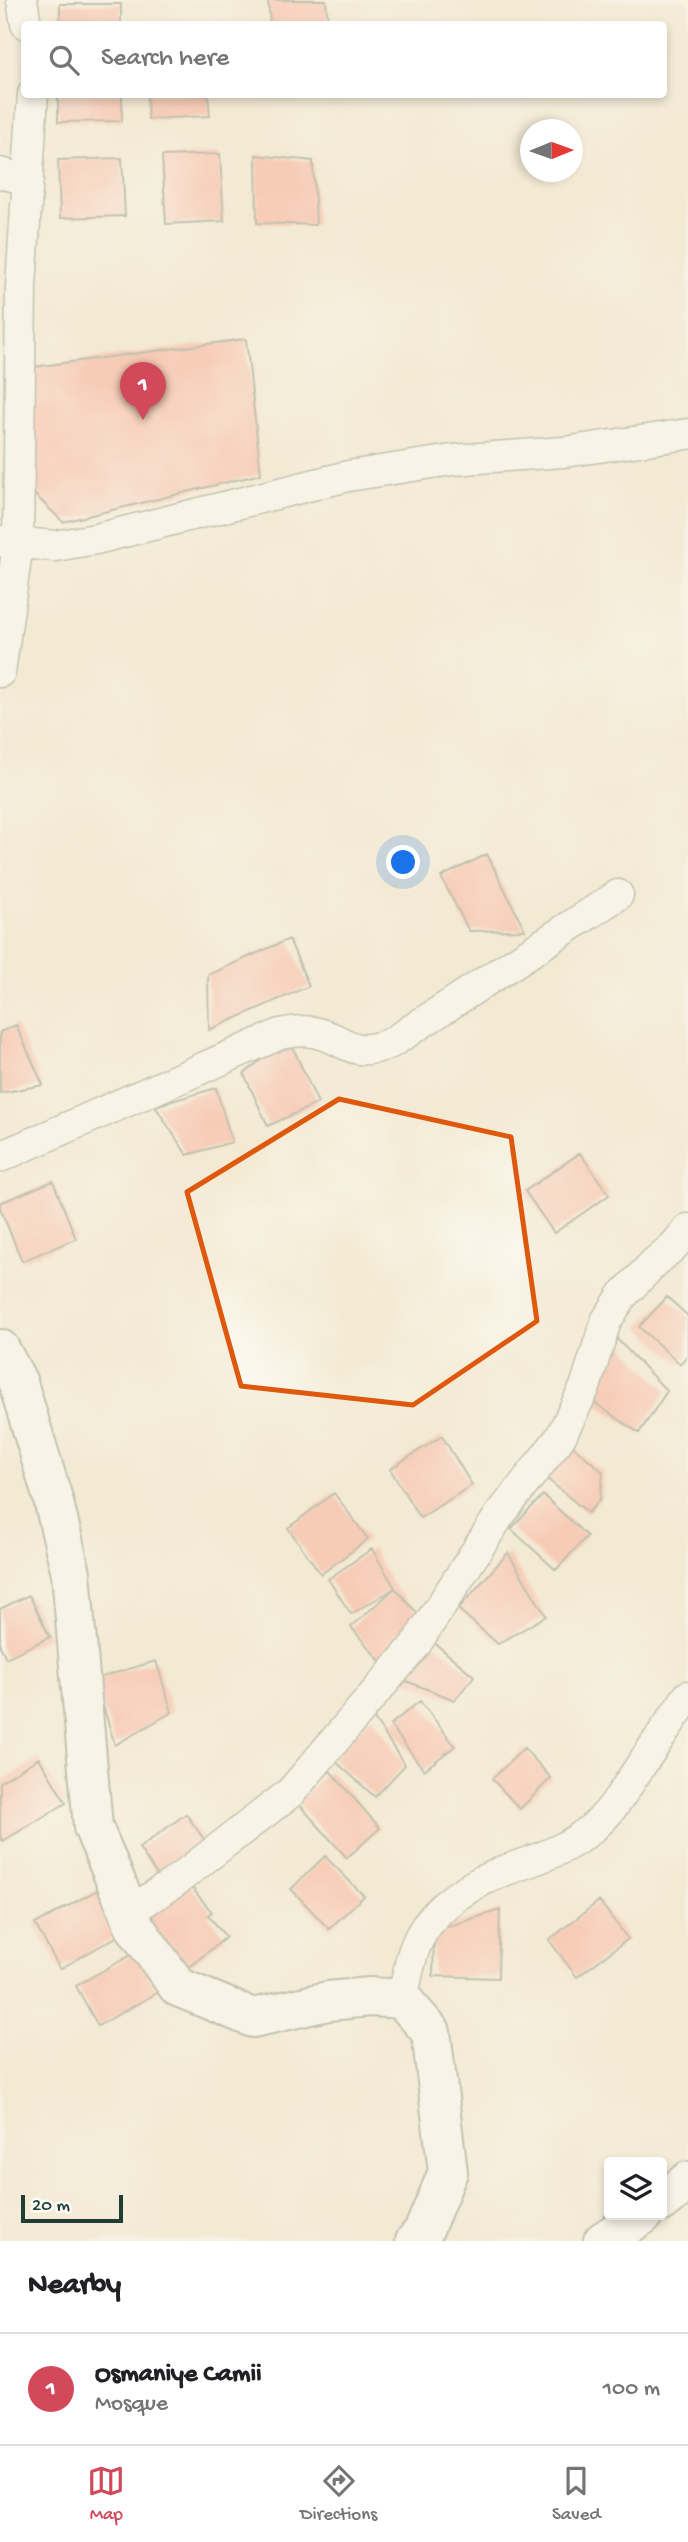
<!DOCTYPE html>
<html lang="en">
<head>
<meta charset="utf-8">
<style>
  :root { --surface:#fff; --page:#f2f2f2; --text:#202124; --muted:#757577; --line:#e0e0e0; --accent:#d1495b }
  body { margin:0; font-family:"Gochi Hand",sans-serif; background:var(--page); color:var(--text) }
  .controls { position:absolute; right:21px; bottom:21px; display:grid; overflow:hidden; border-radius:7px; box-shadow:0 4px 10px #0003 }
  .controls button { width:63px; height:63px; display:grid; place-items:center; padding:0; border:0; border-bottom:2px solid var(--line); background:var(--surface); color:var(--text); font:35px sans-serif }
  .compass { position:absolute; left:520px; top:119px; width:63px; height:63px; border-radius:50%; background:var(--surface); box-shadow:0 4px 10px #0003; rotate:89deg }
  .scale { position:absolute; left:21px; bottom:18px; width:102px; box-sizing:border-box; padding-left:7px; border:4px solid #1f3d34; border-top:0; font-size:19px; line-height:24px; white-space:nowrap; color:#1f3d34; -webkit-text-stroke:5px #fdfcf7; paint-order:stroke }
  .you { position:absolute; left:404px; top:863px; width:24px; height:24px; margin:-18px; border:5px solid #fff; border-radius:50%; background:#1a73e8; box-shadow:0 0 0 10px #1a73e833 }
  .badge { display:grid; place-items:center; width:46px; height:46px; border-radius:50%; background:var(--accent); color:#fff; font-size:23px; font-weight:700 }
  .pin { position:absolute; translate:-50% -58px; filter:drop-shadow(0 2px 4px #0008) }
  .pin::after { content:''; position:absolute; top:37px; width:24px; height:21px; background:inherit; clip-path:polygon(0 0,100% 0,50% 100%) }
  .list { margin:0; padding:0; list-style:none }
  h2 { display:flex; justify-content:space-between; align-items:center; height:91px; margin:0; padding:0 28px; font-size:30px }
  h2 small { font-size:23px; font-weight:400; color:var(--muted) }
  .list li { display:grid; grid-template-columns:46px 1fr auto; gap:21px; align-items:center; box-sizing:border-box; height:112px; padding:0 28px; border-top:2px solid var(--line) }
  .list b { display:block; font-size:26px; white-space:nowrap }
  .list p { margin:0; font-size:23px; white-space:nowrap; color:var(--muted) }
  .list em { font-size:23px; font-style:normal; color:var(--muted) }
  .icon { flex:none; width:38px; height:38px; fill:none; stroke:currentColor; stroke-width:2; stroke-linecap:round; stroke-linejoin:round }
  .map { position:relative; flex:none; width:688px; height:2241px; overflow:hidden }
  .search { position:absolute; background:var(--surface); box-shadow:0 4px 10px #0003; left:21px; right:21px; top:21px; height:77px; display:flex; align-items:center; gap:18px; box-sizing:border-box; padding:0 24px; border-radius:7px; color:var(--muted); font-size:26px }
  .sheet { height:203px; background:var(--surface) }
  nav { display:flex; justify-content:space-around; align-items:center; box-sizing:border-box; height:98px; border-top:2px solid var(--line); background:var(--surface); font-size:19px; color:var(--muted) }
  nav a { display:grid; justify-items:center; gap:4px }
  nav .on { color:var(--accent) }
  .map>svg:first-child { display:block }
  .building { fill:#fda894 }
  .lines { fill:none; stroke-linecap:round; stroke-linejoin:round }
  .street-casing { stroke:#899484; stroke-width:33 }
  .secondary-casing { stroke:#899484; stroke-width:42 }
  .street { stroke:#fff; stroke-width:30 }
  .secondary { stroke:#fff; stroke-width:38 }
  .marked { fill:none; stroke:#de580e; stroke-width:5; stroke-linejoin:round }
</style>
</head>
<body>
<div class="map">
<svg width="688" height="2241" viewBox="0 0 688 2241">
  <rect width="100%" height="100%" fill="#fdfcf7"/>
  <filter id="ink" filterUnits="userSpaceOnUse"><feTurbulence type="fractalNoise" baseFrequency=".0143" numOctaves="2"/><feDisplacementMap in="SourceGraphic" scale="14" xChannelSelector="R" yChannelSelector="G"/><feConvolveMatrix kernelMatrix="1 2 1 2 8 2 1 2 1" color-interpolation-filters="sRGB"/></filter>
  <filter id="wash" filterUnits="userSpaceOnUse"><feTurbulence type="fractalNoise" baseFrequency=".00686" numOctaves="4" result="noise"/><feDisplacementMap in="SourceGraphic" scale="28" xChannelSelector="R" yChannelSelector="G"/><feGaussianBlur stdDeviation="1.57" result="paint"/><feColorMatrix in="noise" values="0 0 0 0 0 0 0 0 0 0 0 0 0 0 0 0 0 1.4 0 .05"/><feComposite in="paint" operator="in"/></filter>
  <g filter="url(#wash)">
    <rect width="100%" height="100%" fill="#f3ead3"/>
    <g id="blocks">
      <!-- building -->
      <path class="building" d="M268 0H326L328 24H270Z
        M60 4H121V24H60Z
        M58 94H122V121L58 122Z
        M147 94H208L210 116 148 119Z
        M220 154 224 221 166 224 162 156Z
        M256 155 313 161 316 225 257 223Z
        M122 158 125 216 60 218 58 160Z
        M246 339 261 474 63 522 29 489 34 367Z
        M487 854 525 930 469 931 441 877Z
        M289 939 309 986 209 1030 208 975Z
        M16 1025 43 1085 0 1093V1032Z
        M288 1037 318 1103 268 1126 244 1074Z
        M216 1088 232 1142 187 1155 155 1106Z
        M580 1153 609 1195 554 1233 525 1191Z
        M53 1181 76 1239 22 1261 0 1208V1203Z
        M667 1297 688 1316V1355L680 1364 639 1327Z
        M615 1337 667 1391 639 1433 595 1403Z
        M442 1436 472 1485 420 1518 390 1469Z
        M573 1446 603 1472 600 1499 588 1513 546 1478Z
        M334 1493 368 1539 321 1574 288 1528Z
        M543 1495 587 1536 556 1570 511 1529Z
        M372 1549 395 1588 351 1614 328 1579Z
        M508 1553 546 1616 498 1644 458 1609Z
        M395 1588 425 1622 380 1661 351 1627Z
        M29 1595 50 1637 6 1658 0 1646V1609Z
        M432 1641 474 1676 455 1700 401 1679Z
        M156 1661 172 1712 115 1745 95 1679Z
        M420 1701 455 1746 424 1770 390 1725Z
        M372 1716 405 1765 375 1797 333 1759Z
        M524 1748 551 1778 520 1809 492 1779Z
        M39 1758 66 1803 3 1841 0 1836V1782Z
        M330 1771 380 1828 347 1858 296 1801Z
        M186 1814 208 1845 159 1878 139 1848Z
        M325 1856 364 1896 329 1929 291 1889Z
        M187 1882 212 1912 208 1915 226 1937 186 1970 144 1918Z
        M97 1890 121 1934 60 1969 35 1924Z
        M599 1901 628 1939 577 1977 549 1940Z
        M500 1910 498 1978 433 1976 434 1931Z
        M136 1952 158 1992 98 2026 76 1986Z"/>
    </g>
  </g>
  <g filter="url(#ink)">
    <use href="#blocks" fill-opacity="0" stroke="#899484" stroke-width="2"/>
    <g class="lines">
      <!-- street casing -->
      <g class="street-casing">
        <path id="street" d="M22 0 26 24
          M0 173 28 180
          M0 541 55 546 96 539 348 476 452 460 564 452 688 434
          M0 672 18 544 21 287 33 94
          M0 1157 280 1034C291 1032 302 1030 313 1032 348 1038 348 1060 391 1043L618 895
          M130 1911 172 1884 290 1793 414 1647 499 1516 560 1438 585 1387 606 1321 623 1295 655 1262 674 1246 688 1229
          M402 1999C406 1984 408 1968 413 1953 428 1905 476 1880 520 1865 546 1856 570 1847 591 1829 611 1813 623 1792 637 1771 654 1746 671 1721 688 1696"/>
      </g>
      <!-- secondary casing -->
      <g class="secondary-casing">
        <path id="secondary" d="M0 1349 18 1383 53 1499 71 1573 93 1827 135 1927 178 1987 253 2018 328 2001 370 1997 402 1999 431 2032 448 2172 423 2232 415 2241
          M662 2202 688 2181
          M603 2241 643 2215"/>
      </g>
      <!-- street -->
      <use href="#street" class="street"/>
      <!-- secondary -->
      <use href="#secondary" class="secondary"/>
    </g>
  </g>
  <!-- marked area -->
  <path d="M0 0H688V2241H0ZM339 1099 511 1137 537 1321 413 1405 241 1386 187 1192Z" fill="#f3ead3" fill-opacity=".55" fill-rule="evenodd"/>
  <path class="marked" d="M339 1099 511 1137 537 1321 413 1405 241 1386 187 1192Z"/>
</svg>
<div class="controls">
<button><svg class="icon" aria-label="layers" viewBox="0 0 24 24"><path d="M12 4l9 5-9 5-9-5zM3 14l9 5 9-5"/></svg></button>
</div>
<svg class="compass" viewBox="-18 -18 36 36"><path d="M0-13l5 13h-10z" fill="#e53935"/><path d="M0 13l5-13h-10z" fill="#757577"/></svg>
<div class="scale">20 m</div>
<div class="you"></div>
<div class="pin badge" style="left:143px;top:420px">1</div>
<div class="search"><svg class="icon" aria-label="search" viewBox="0 0 24 24"><circle cx="10" cy="10" r="6"/><path d="M15 15l6 6"/></svg>Search here</div>
</div>
<section class="sheet">
<h2>Nearby<small></small></h2>
<ul class="list">
<li><span class="badge">1</span><div><b>Osmaniye Camii</b><p>Mosque</p></div><em>100 m</em></li>
</ul>
</section>
<nav>
<a class="on"><svg class="icon" aria-label="map" viewBox="0 0 24 24"><path d="M3 6l6-2 6 2 6-2v14l-6 2-6-2-6 2zM9 4v14M15 6v14"/></svg>Map</a>
<a><svg class="icon" aria-label="directions" viewBox="0 0 24 24"><path d="M12 3l9 9-9 9-9-9zM9 14v-3h6M13 9l2 2-2 2"/></svg>Directions</a>
<a><svg class="icon" aria-label="saved" viewBox="0 0 24 24"><path d="M7 4h10v16l-5-4-5 4z"/></svg>Saved</a>
</nav>
</body>
</html>
